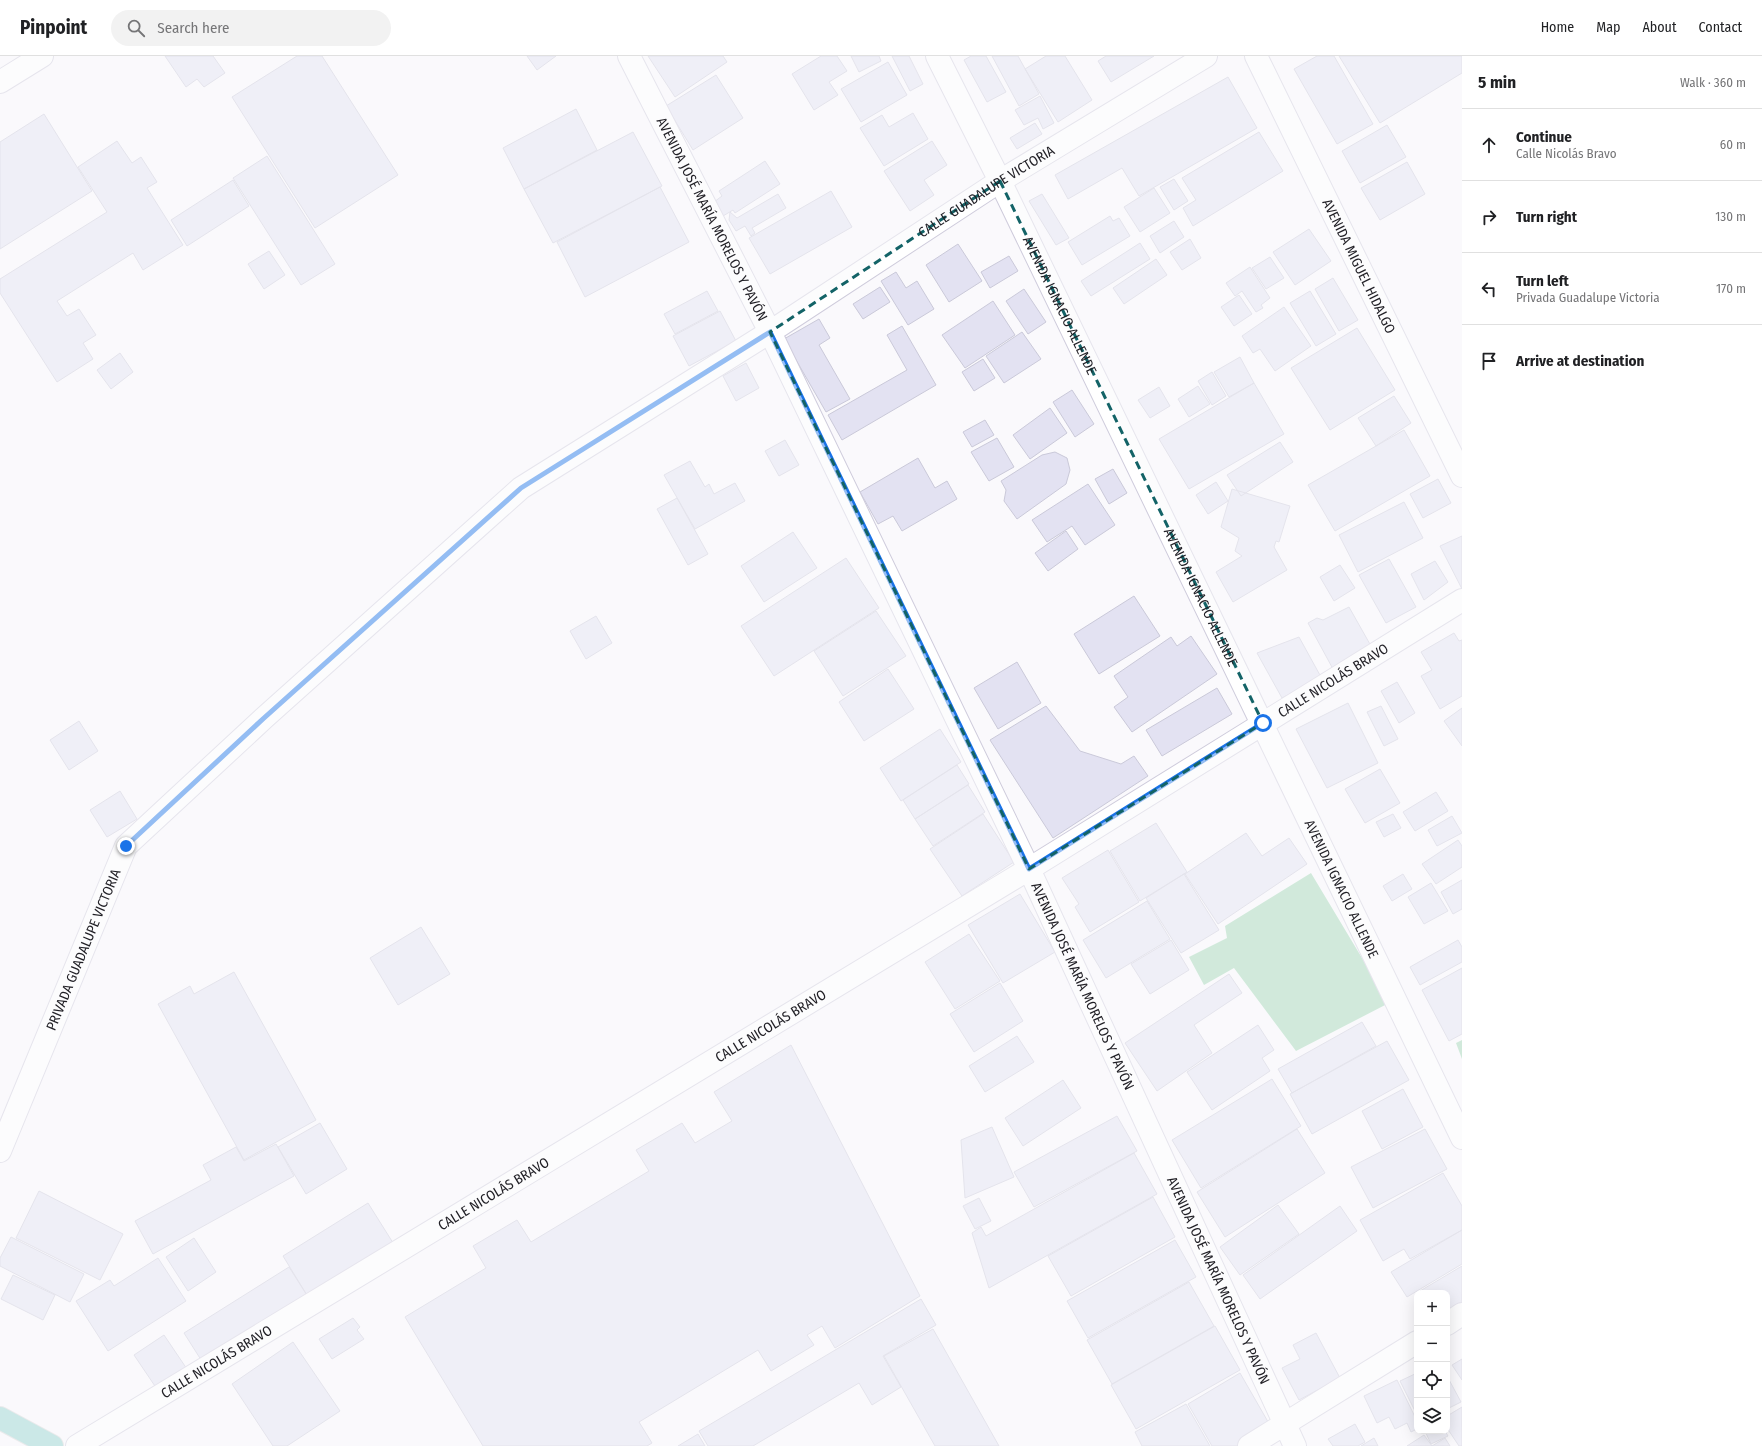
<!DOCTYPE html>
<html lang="en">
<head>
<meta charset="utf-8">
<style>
  :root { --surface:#fff; --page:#f2f2f2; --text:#202124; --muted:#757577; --line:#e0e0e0 }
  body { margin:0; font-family:"Fira Sans Condensed",sans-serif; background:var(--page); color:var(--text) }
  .controls { position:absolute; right:12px; bottom:12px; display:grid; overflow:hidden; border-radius:8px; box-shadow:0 4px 16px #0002 }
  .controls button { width:36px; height:36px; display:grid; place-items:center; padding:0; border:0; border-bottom:1px solid var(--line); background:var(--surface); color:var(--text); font:20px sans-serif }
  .stop { position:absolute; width:12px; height:12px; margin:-9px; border:3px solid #1a73e8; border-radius:50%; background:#fff }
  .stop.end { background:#1a73e8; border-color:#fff; box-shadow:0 1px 4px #0008 }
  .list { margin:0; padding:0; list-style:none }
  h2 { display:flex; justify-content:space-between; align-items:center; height:52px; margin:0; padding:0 16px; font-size:17px }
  h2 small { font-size:13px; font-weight:400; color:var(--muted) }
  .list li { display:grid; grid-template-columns:26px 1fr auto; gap:12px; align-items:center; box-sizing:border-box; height:72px; padding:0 16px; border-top:1px solid var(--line) }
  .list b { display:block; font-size:15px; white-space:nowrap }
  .list p { margin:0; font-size:13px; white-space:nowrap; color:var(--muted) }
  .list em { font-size:13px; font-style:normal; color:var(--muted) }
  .icon { flex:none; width:22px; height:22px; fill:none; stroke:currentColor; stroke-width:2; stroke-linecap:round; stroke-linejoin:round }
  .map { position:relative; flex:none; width:1462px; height:1390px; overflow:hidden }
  header { display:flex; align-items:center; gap:24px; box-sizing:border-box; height:56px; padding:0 20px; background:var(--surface); border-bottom:1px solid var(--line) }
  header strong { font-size:19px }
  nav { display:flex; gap:22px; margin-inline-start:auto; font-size:14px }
  .search { width:280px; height:36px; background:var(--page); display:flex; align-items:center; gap:10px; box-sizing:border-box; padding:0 14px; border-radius:22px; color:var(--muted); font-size:15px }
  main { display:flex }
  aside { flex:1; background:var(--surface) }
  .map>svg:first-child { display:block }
  .green { fill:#a0d6b4 }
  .building { fill:#e3e2f2; stroke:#cac9d9 }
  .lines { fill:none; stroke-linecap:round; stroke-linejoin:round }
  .minor-casing { stroke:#cfccdc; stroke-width:24 }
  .major-casing { stroke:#d7d7d8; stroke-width:24 }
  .minor { stroke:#fff; stroke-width:22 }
  .major { stroke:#92d2ce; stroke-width:22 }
  .route { stroke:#1a73e8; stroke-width:5 }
  .marked { fill:none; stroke:#136367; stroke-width:3; stroke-dasharray:8 5; stroke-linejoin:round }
  .labels { text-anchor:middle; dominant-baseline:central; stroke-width:3; stroke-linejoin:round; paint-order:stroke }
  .street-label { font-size:14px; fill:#201f25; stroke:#fff }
</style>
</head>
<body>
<header>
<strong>Pinpoint</strong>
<div class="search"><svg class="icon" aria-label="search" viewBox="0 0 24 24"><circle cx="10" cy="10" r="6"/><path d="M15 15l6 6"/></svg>Search here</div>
<nav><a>Home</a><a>Map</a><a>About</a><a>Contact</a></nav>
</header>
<main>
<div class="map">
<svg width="1462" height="1390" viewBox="0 0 1462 1390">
  <rect width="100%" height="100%" fill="#faf9fc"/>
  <!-- green -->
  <path class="green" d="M1311 817 1389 947 1296 995 1234 912 1204 929 1189 901 1227 882 1225 870Z
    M1462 984V1003L1456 987Z"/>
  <!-- building -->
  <path class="building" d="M165 0H213L225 17 204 31 197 23 186 31Z
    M297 0H322L398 119 315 172 232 41Z
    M527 0H556L537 14Z
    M648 0H723L727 6 675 41Z
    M821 0H837L847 15 829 26 838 39 814 54 792 18Z
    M851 0H879L881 5 859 16Z
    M892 0H909L923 28 910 35Z
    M971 0H986L1006 36 987 46 964 4Z
    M992 0H1018L1039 38 1019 50Z
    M1046 0H1065L1092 44 1058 66 1025 13Z
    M1106 0H1154L1111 26 1098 5Z
    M1317 0H1334L1373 68 1337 88 1294 13Z
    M1339 0H1462V17L1380 67Z
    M888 6 907 39 861 66 841 33Z
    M716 19 743 62 693 94 666 50Z
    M1228 21 1257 72 1139 140 1122 112 1068 143 1055 119Z
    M1040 40 1054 67 1043 73 1038 62 1024 69 1015 54Z
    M576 53 597 94 524 133 503 92Z
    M913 57 928 83 884 110 860 72 882 59 889 71Z
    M44 58 92 135 0 193V86Z
    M1035 67 1042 78 1017 93 1010 82Z
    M1387 69 1406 101 1360 127 1342 95Z
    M633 76 662 130 553 187 524 133Z
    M1259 76 1283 115 1193 170 1183 152 1196 144 1182 122Z
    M117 85 132 107 141 101 157 126 147 132 183 189 143 214 133 197 57 245 67 260 79 253 96 279 83 287 93 303 57 326 0 237V223L107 156 78 111Z
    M932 85 947 109 924 124 934 139 910 155 884 115Z
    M267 100 335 208 301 229 233 122Z
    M765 105 780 128 735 157 733 154 723 160 714 146 722 140 719 135Z
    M1407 106 1425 138 1380 164 1361 132Z
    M1174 123 1188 145 1174 154 1160 131Z
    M233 124 249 150 187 190 171 164Z
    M660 131 689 186 585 241 557 186Z
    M1154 132 1170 157 1140 176 1124 151Z
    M831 135 852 171 770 218 749 182Z
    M778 138 786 152 752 172 755 177 751 180 745 170 736 175 729 164 730 156 737 162Z
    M1042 138 1069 182 1056 189 1029 145Z
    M1110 160 1113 165 1119 162 1130 180 1082 209 1068 186Z
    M1174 165 1184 181 1160 197 1150 180Z
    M1309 173 1331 205 1295 229 1273 196Z
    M1190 183 1201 202 1182 214 1170 196Z
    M1140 187 1150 203 1091 240 1081 225Z
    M958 188 982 225 949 246 926 209Z
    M269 195 285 219 264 233 248 208Z
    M1009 200 1018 215 990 232 981 216Z
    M1270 201 1284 222 1266 233 1252 212Z
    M1156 203 1167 219 1124 248 1113 232Z
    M1250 211 1270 242 1261 249 1263 252 1256 256 1242 235 1235 240 1226 227Z
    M896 216 906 232 917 225 934 253 908 269 881 225Z
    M1333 222 1358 264 1339 275 1315 233Z
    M880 231 890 246 863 263 853 248Z
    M1024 233 1046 266 1028 278 1006 245Z
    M707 235 718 255 675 278 664 258Z
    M1310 235 1336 278 1316 290 1290 247Z
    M1239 239 1252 258 1234 270 1221 251Z
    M993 245 1015 279 965 312 942 279Z
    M1284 251 1311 290 1275 315 1260 293 1253 297 1242 280Z
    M720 255 736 285 689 310 673 280Z
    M819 263 830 282 819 289 850 343 826 356 784 283Z
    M902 270 936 329 842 384 828 359 907 314 887 279Z
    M1357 272 1395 334 1330 374 1291 312Z
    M1022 276 1041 303 1004 327 986 300Z
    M120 297 133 316 111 333 97 314Z
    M1240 301 1254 327 1229 341 1214 316Z
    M983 303 995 322 974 335 962 316Z
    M746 307 759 332 736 345 723 320Z
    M1212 316 1226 340 1212 349 1198 325Z
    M1254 327 1284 378 1189 433 1159 383Z
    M1198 330 1210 348 1189 361 1178 343Z
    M1159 331 1170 350 1150 362 1138 344Z
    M1072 334 1094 368 1075 381 1053 346Z
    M1394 340 1411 367 1376 390 1358 362Z
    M1050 352 1067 377 1030 403 1013 379Z
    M985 364 994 379 972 391 963 376Z
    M1404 374 1430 420 1335 475 1308 429Z
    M997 382 1014 411 989 425 971 396Z
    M785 384 799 409 779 420 765 395Z
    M1280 386 1293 406 1241 440 1227 419Z
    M1055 396 1067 402 1070 414 1066 428 1017 463 1004 445 1006 434 1001 425 1042 399Z
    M918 402 935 432 947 425 957 443 902 475 893 460 878 468 860 436Z
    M690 405 705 431 709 428 714 438 735 427 745 445 695 473 664 419Z
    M1113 413 1127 437 1109 448 1095 423Z
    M1438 423 1451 447 1423 462 1410 438Z
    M1216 426 1228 445 1208 458 1196 439Z
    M1088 428 1115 469 1085 489 1072 470 1047 486 1032 464Z
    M1232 433 1290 450 1279 486 1276 485 1274 491 1287 514 1233 546 1216 516 1242 500 1235 495 1239 482 1221 471Z
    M677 442 708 498 688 509 657 453Z
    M1404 446 1423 482 1358 516 1339 479Z
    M1066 475 1078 493 1048 515 1035 497Z
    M793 476 817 512 764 546 741 510Z
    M1462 480V533L1440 490Z
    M846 502 879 552 774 620 741 570Z
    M1389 503 1416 551 1386 567 1359 519Z
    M1435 505 1448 526 1424 544 1411 518Z
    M1340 509 1355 532 1334 545 1320 521Z
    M1134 540 1160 580 1099 618 1074 578Z
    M1349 551 1371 590 1333 613 1308 567 1317 562 1323 564Z
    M876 555 906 600 843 640 814 595Z
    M596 560 612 587 586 603 570 575Z
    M1454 577 1459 585 1462 584V640L1440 653 1421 620 1432 614 1421 596Z
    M1191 580 1217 618 1132 676 1114 651 1128 641 1114 620 1171 581 1177 590Z
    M1299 581 1321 621 1282 642 1257 597Z
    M1017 606 1041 647 998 673 974 632Z
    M888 613 914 653 864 685 839 646Z
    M1397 626 1415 657 1399 667 1381 635Z
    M1217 632 1232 658 1162 700 1146 674Z
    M1348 647 1378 707 1327 732 1296 673Z
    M1046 650 1080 695 1121 708 1134 700 1148 720 1053 782 990 684Z
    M1381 650 1398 683 1384 690 1367 656Z
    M1462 652V690L1444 665Z
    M79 665 98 695 69 714 50 684Z
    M940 673 961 706 901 745 880 712Z
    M957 709 969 728 915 763 903 744Z
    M1380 713 1400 747 1365 767 1345 733Z
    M968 729 985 756 933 790 915 763Z
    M120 735 137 763 107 781 90 754Z
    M1436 736 1448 755 1415 775 1403 756Z
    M983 758 1014 806 962 840 930 793Z
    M1393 758 1401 772 1384 781 1376 766Z
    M1452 760 1462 777 1437 790 1428 774Z
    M1156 767 1187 816 1140 845 1110 795Z
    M1246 777 1262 800 1289 782 1307 808 1218 868 1185 818Z
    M1458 784 1462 790V811L1436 828 1422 808Z
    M1108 794 1139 846 1090 876 1075 851 1079 848 1062 822Z
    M1184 818 1219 874 1181 897 1146 842Z
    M1403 818 1412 833 1392 845 1383 830Z
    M1462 824V853L1453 858 1441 836Z
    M1431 827 1448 855 1424 868 1408 841Z
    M1020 838 1055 896 1003 927 968 869Z
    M1147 845 1170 883 1106 922 1083 884Z
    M421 871 450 918 398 949 370 902Z
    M969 878 1000 925 955 953 925 906Z
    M1171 884 1189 914 1150 938 1131 908Z
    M1458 884 1462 891V906L1420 929 1410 911Z
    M1462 912V978L1449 985 1422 934Z
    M234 916 316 1064 244 1104 158 948 190 930 194 938Z
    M1229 918 1242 937 1194 969 1212 997 1157 1035 1125 987Z
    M1000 927 1023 965 974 996 950 958Z
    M1362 966 1376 990 1292 1037 1278 1013Z
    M1258 969 1274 994 1262 1002 1270 1015 1212 1054 1187 1016Z
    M1017 980 1034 1006 985 1036 969 1010Z
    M1387 985 1409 1024 1312 1078 1290 1038Z
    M791 989 920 1240 835 1292 822 1270 807 1279 814 1289 771 1315 758 1294 639 1366 652 1387 647 1390H483L405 1261 486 1212 473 1190 517 1164 531 1186 649 1115 636 1094 682 1067 695 1087 732 1065 714 1036Z
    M1272 1023 1301 1070 1201 1132 1172 1084Z
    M1063 1024 1081 1052 1023 1090 1005 1062Z
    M1403 1033 1423 1071 1382 1093 1362 1055Z
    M1117 1060 1137 1095 1034 1151 1014 1116Z
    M320 1067 347 1113 306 1138 278 1091Z
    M992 1071 1014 1121 965 1142 961 1084Z
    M1297 1073 1325 1117 1225 1181 1197 1136Z
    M1425 1073 1447 1113 1373 1152 1351 1111Z
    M276 1088 294 1120 153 1198 135 1165 211 1124 203 1109 236 1091 244 1105Z
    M1134 1097 1157 1138 989 1232 972 1177 981 1171 986 1180Z
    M1443 1117 1462 1150V1174L1410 1203 1404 1193 1383 1205 1360 1164Z
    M39 1135 123 1178 100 1224 16 1182Z
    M1153 1141 1175 1181 1071 1240 1048 1200Z
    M979 1142 991 1165 975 1173 963 1150Z
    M368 1147 395 1190 310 1244 283 1200Z
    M1278 1149 1299 1178 1240 1219 1220 1191Z
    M1340 1150 1357 1175 1260 1243 1243 1219Z
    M1462 1174V1208L1407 1241 1391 1216Z
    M11 1181 84 1218 70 1246 0 1210V1202Z
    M194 1182 216 1216 188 1235 166 1201Z
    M1175 1184 1196 1221 1088 1282 1067 1245Z
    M158 1202 186 1245 108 1295 76 1245 110 1224 114 1230Z
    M1462 1210V1250L1447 1259V1237H1421L1420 1235Z
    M289 1211 308 1241 203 1307 184 1277Z
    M13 1219 55 1239 43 1264 1 1243Z
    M1189 1226 1214 1270 1112 1328 1087 1284Z
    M921 1243 936 1269 883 1300 901 1331 872 1349 859 1327 753 1390H708L699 1375Z
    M353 1262 360 1271 357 1274 364 1283 332 1303 319 1283Z
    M1215 1270 1240 1314 1136 1373 1111 1329Z
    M933 1273 999 1390H935L884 1300Z
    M1316 1277 1340 1322 1299 1344 1282 1312 1300 1303 1293 1289Z
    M164 1279 191 1319 161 1339 134 1299Z
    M293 1286 340 1355 287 1390H273L232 1328Z
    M1462 1303V1324L1452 1309Z
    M1240 1317 1271 1371 1239 1390H1212L1188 1348Z
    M1417 1317V1359L1400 1325Z
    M1447 1320 1461 1346 1447 1353Z
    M1397 1324 1417 1365V1373L1411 1376 1407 1367 1395 1373 1389 1361 1377 1367 1364 1340Z
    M1186 1348 1210 1390H1142L1135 1376Z
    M1462 1351V1390H1459L1447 1372V1360Z
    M1355 1368 1365 1386 1358 1390H1333L1328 1383Z
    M1425 1375H1445L1448 1380 1431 1388Z
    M698 1378 705 1390H678Z
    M1424 1379 1432 1390H1407Z
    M1374 1382 1378 1390H1361Z
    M1445 1382 1450 1390H1432Z"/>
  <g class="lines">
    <!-- minor casing -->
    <g class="minor-casing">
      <g id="minor">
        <path id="s1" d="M629 0 770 276 1029 813 1295 1390"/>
        <path id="s2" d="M937 0 1000 125 1462 1082"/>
        <path id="s3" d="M1256 0 1462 420"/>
        <path d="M0 26 42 0"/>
        <path id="s4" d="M0 1095 126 790 264 662 521 432 770 276 1000 125 1206 0"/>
        <path d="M1447 1268 1462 1258"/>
        <path id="s5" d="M77 1390 1029 813 1462 544"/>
        <path d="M1249 1390 1417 1286"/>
      </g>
    </g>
    <!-- major casing -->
    <g class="major-casing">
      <path id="major" d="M0 1362 52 1390"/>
    </g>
    <!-- minor -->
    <use href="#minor" class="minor"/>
    <!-- major -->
    <use href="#major" class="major"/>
  </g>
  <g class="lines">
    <!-- route -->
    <path class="route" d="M126 790 264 662 521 432 770 276 1029 813 1263 667"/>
  </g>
  <!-- marked area -->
  <path d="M0 0H1462V1390H0ZM1000 125 1263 667 1029 813 770 276Z" fill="#faf9fc" fill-opacity=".55" fill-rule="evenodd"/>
  <path class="marked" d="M1000 125 1263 667 1029 813 770 276Z"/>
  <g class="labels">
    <!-- street labels -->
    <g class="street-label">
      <text stroke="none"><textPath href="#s4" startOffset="1415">CALLE GUADALUPE VICTORIA</textPath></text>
      <text stroke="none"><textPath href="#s1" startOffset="183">AVENIDA JOSÉ MARÍA MORELOS Y PAVÓN</textPath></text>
      <text stroke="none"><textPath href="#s3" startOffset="234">AVENIDA MIGUEL HIDALGO</textPath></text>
      <text stroke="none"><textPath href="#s2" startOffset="278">AVENIDA IGNACIO ALLENDE</textPath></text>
      <text stroke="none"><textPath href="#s2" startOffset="602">AVENIDA IGNACIO ALLENDE</textPath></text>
      <text stroke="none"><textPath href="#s5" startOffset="1471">CALLE NICOLÁS BRAVO</textPath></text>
      <text stroke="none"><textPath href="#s2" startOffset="926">AVENIDA IGNACIO ALLENDE</textPath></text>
      <text stroke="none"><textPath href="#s4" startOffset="218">PRIVADA GUADALUPE VICTORIA</textPath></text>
      <text stroke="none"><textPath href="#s1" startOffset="1035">AVENIDA JOSÉ MARÍA MORELOS Y PAVÓN</textPath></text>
      <text stroke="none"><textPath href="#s5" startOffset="811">CALLE NICOLÁS BRAVO</textPath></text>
      <text stroke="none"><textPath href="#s5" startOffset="487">CALLE NICOLÁS BRAVO</textPath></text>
      <text stroke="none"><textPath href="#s1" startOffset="1359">AVENIDA JOSÉ MARÍA MORELOS Y PAVÓN</textPath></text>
      <text stroke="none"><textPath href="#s5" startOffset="163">CALLE NICOLÁS BRAVO</textPath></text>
    </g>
  </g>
</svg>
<div class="controls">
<button>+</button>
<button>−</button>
<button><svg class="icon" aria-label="locate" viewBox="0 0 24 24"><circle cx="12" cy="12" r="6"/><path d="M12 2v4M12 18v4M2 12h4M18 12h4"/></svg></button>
<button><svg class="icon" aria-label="layers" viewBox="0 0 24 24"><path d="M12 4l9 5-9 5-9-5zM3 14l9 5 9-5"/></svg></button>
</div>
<div class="stop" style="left:1263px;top:667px"></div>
<div class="stop end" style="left:126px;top:790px"></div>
</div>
<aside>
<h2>5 min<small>Walk · 360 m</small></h2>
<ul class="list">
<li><svg class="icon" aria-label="ahead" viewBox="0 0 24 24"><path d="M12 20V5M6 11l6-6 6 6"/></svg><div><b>Continue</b><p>Calle Nicolás Bravo</p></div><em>60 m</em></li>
<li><svg class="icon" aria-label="right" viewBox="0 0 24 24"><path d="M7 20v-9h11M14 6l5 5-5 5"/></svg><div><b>Turn right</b></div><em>130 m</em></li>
<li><svg class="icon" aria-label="left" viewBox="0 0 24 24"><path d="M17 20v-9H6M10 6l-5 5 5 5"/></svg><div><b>Turn left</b><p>Privada Guadalupe Victoria</p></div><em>170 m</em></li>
<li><svg class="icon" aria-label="arrive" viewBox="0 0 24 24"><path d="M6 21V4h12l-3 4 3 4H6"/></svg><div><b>Arrive at destination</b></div></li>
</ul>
</aside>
</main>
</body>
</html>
